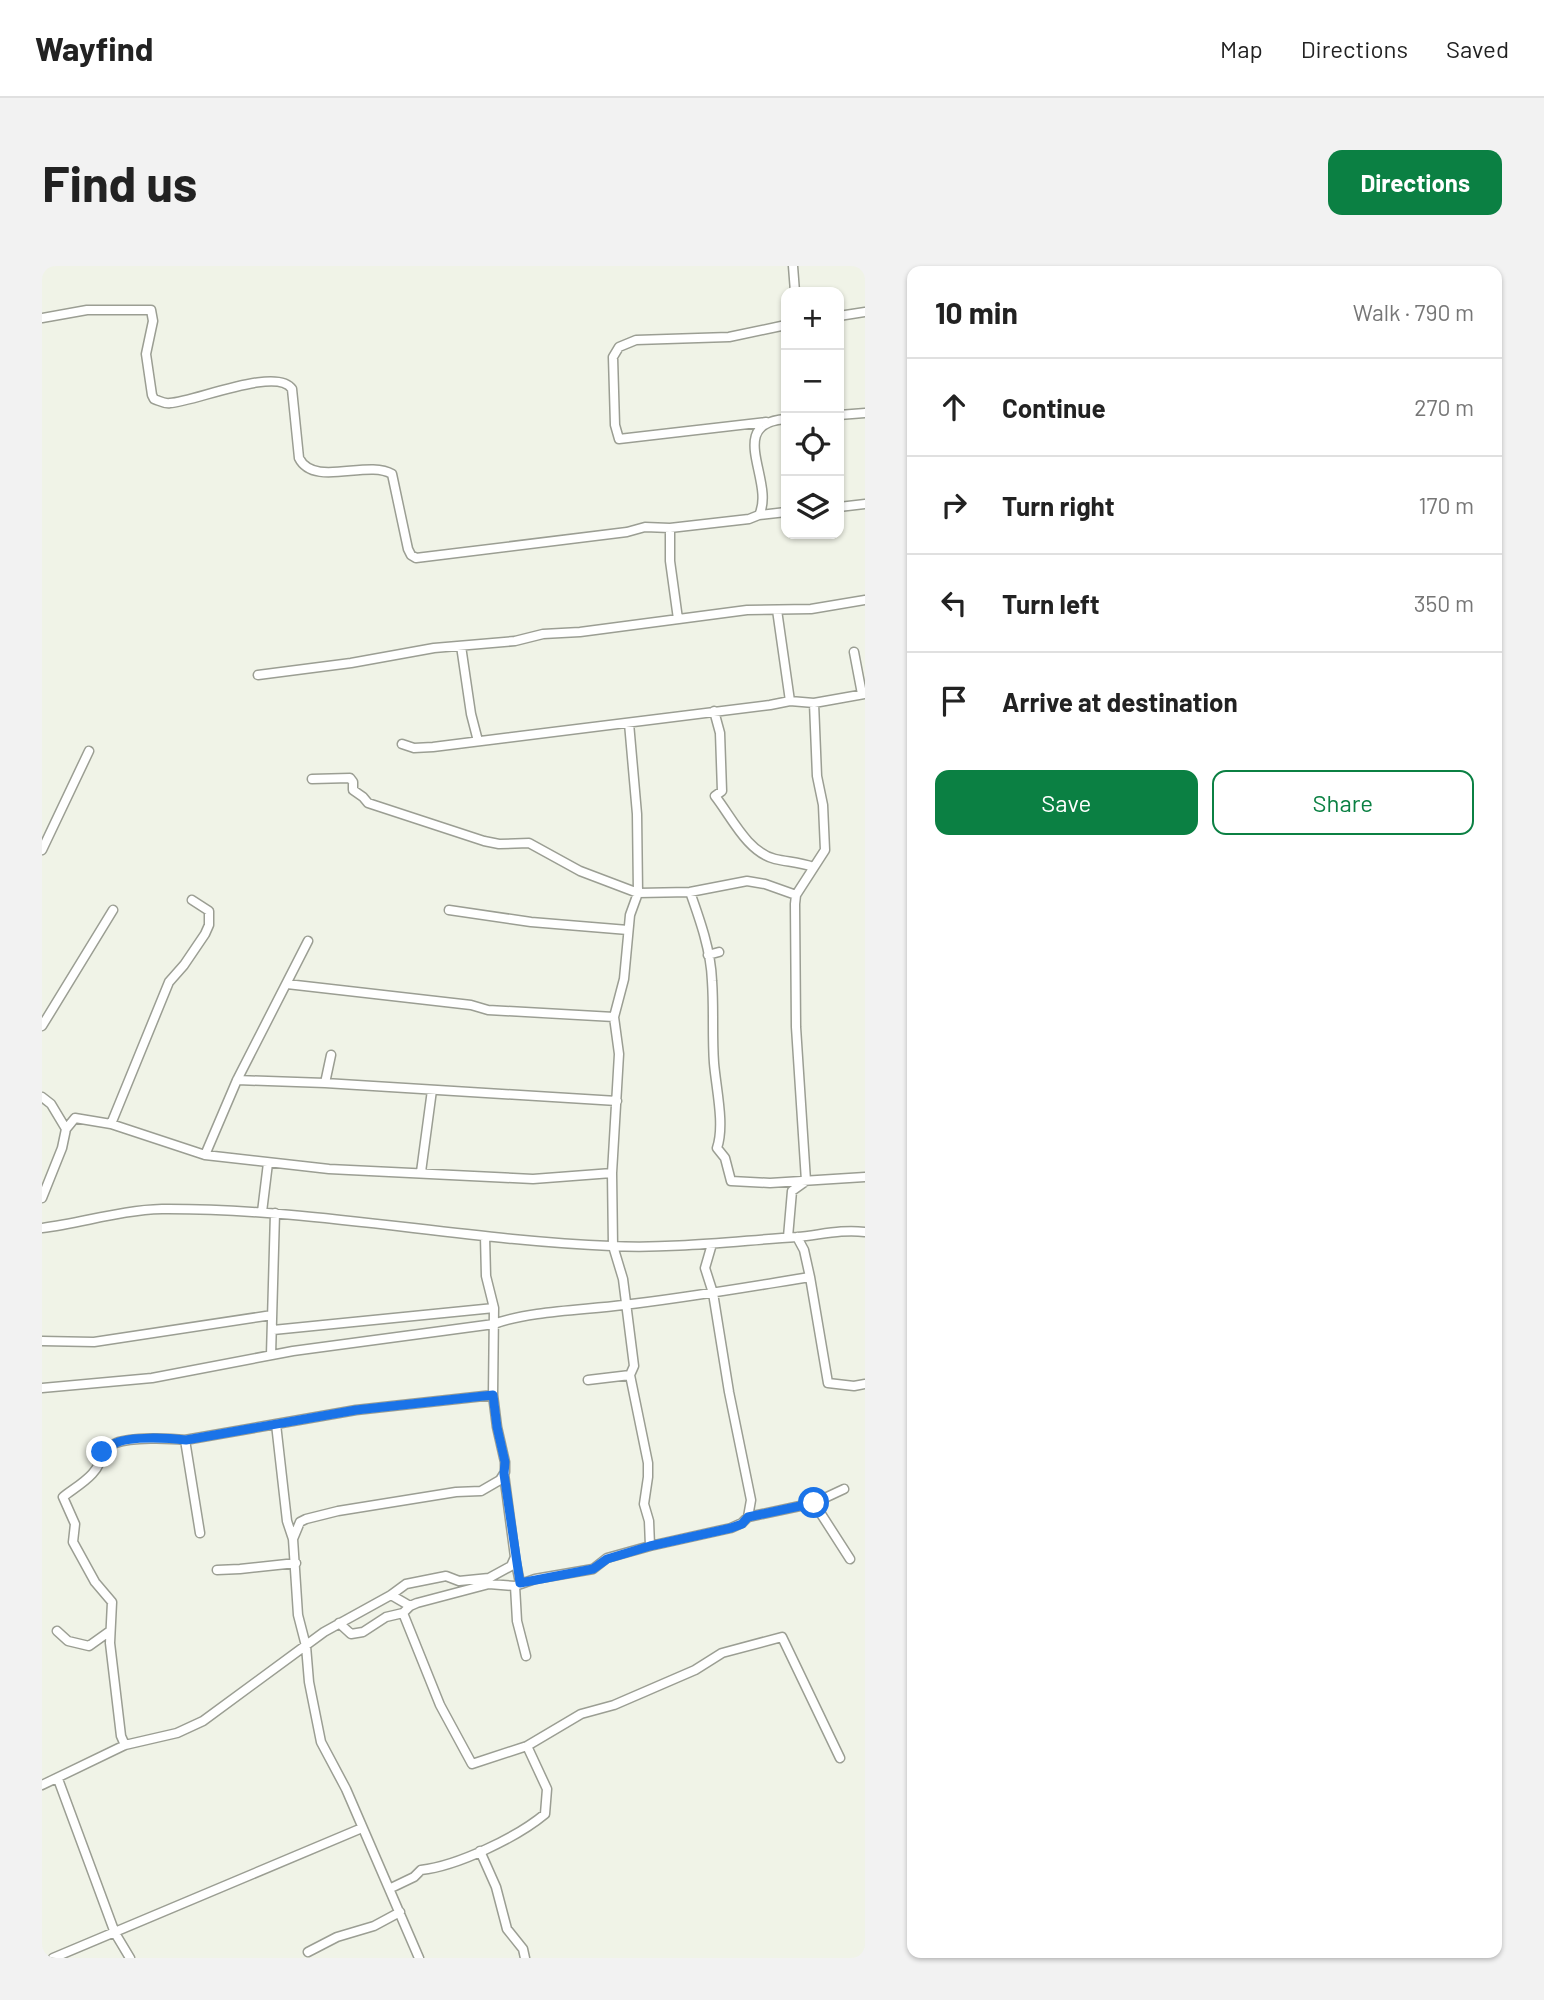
<!DOCTYPE html>
<html lang="en">
<head>
<meta charset="utf-8">
<style>
  :root { --surface:#fff; --page:#f2f2f2; --text:#222; --muted:#767676; --line:#e0e0e0; --accent:#0b8043 }
  body { margin:0; font-family:Barlow,sans-serif; background:var(--page); color:var(--text) }
  .controls { position:absolute; right:21px; top:21px; display:grid; overflow:hidden; border-radius:14px; box-shadow:0 2px 5px #0004 }
  .controls button { width:63px; height:63px; display:grid; place-items:center; padding:0; border:0; border-bottom:2px solid var(--line); background:var(--surface); color:var(--text); font:35px sans-serif }
  .stop { position:absolute; width:21px; height:21px; margin:-16px; border:5px solid #1a73e8; border-radius:50%; background:#fff }
  .stop.end { background:#1a73e8; border-color:#fff; box-shadow:0 2px 7px #0008 }
  .list { margin:0; padding:0; list-style:none }
  h2 { display:flex; justify-content:space-between; align-items:center; height:91px; margin:0; padding:0 28px; font-size:30px }
  h2 small { font-size:23px; font-weight:400; color:var(--muted) }
  .list li { display:grid; grid-template-columns:46px 1fr auto; gap:21px; align-items:center; box-sizing:border-box; height:98px; padding:0 28px; border-top:2px solid var(--line) }
  .list b { display:block; font-size:26px; white-space:nowrap }
  .list em { font-size:23px; font-style:normal; color:var(--muted) }
  .actions { display:flex; gap:14px; padding:21px 28px }
  .actions a { flex:1; padding:16px 0; border:2px solid var(--accent); border-radius:14px; text-align:center; font-size:24px; color:var(--accent) }
  .actions .main { background:var(--accent); color:#fff }
  .icon { flex:none; width:38px; height:38px; fill:none; stroke:currentColor; stroke-width:2; stroke-linecap:round; stroke-linejoin:round }
  .map { position:relative; flex:none; width:823px; height:1692px; overflow:hidden; border-radius:14px }
  header { display:flex; align-items:center; gap:42px; box-sizing:border-box; height:98px; padding:0 35px; background:var(--surface); border-bottom:2px solid var(--line) }
  header strong { font-size:33px }
  nav { display:flex; gap:38px; margin-inline-start:auto; font-size:24px }
  .intro { display:flex; align-items:center; justify-content:space-between; box-sizing:border-box; height:168px; padding:0 42px }
  h1 { margin:0; font-size:49px }
  .button { padding:18px 32px; border-radius:14px; background:var(--accent); color:#fff; font-size:24px; font-weight:700 }
  main { display:flex; gap:42px; padding:0 42px }
  aside { flex:1; background:var(--surface); border-radius:14px; box-shadow:0 2px 5px #0004 }
  .map>svg:first-child { display:block }
  .lines { fill:none; stroke-linecap:round; stroke-linejoin:round }
  .minor-casing { stroke:#9b9e93; stroke-width:11 }
  .minor { stroke:#fff; stroke-width:8 }
  .route { stroke:#1a73e8; stroke-width:9 }
</style>
</head>
<body>
<header>
<strong>Wayfind</strong>
<nav><a>Map</a><a>Directions</a><a>Saved</a></nav>
</header>
<div class="intro"><h1>Find us</h1><a class="button">Directions</a></div>
<main>
<div class="map">
<svg width="823" height="1692" viewBox="0 0 823 1692">
  <rect width="100%" height="100%" fill="#f0f3e7"/>
  <g class="lines">
    <!-- minor casing -->
    <g class="minor-casing">
      <path id="minor" d="M751 0 753 26
        M797 50 823 46
        M0 52 45 44H109L111 55 104 88 110 129 112 133C118 135 122 138 128 137 152 136 235 100 250 123L257 192C272 222 326 193 350 208L366 283 369 289 374 292 585 266 603 261 628 262 707 253 717 249C734 216 682 157 744 153
        M797 149 823 147
        M724 156 577 173 573 159 571 91 577 81 594 74 687 71 744 59
        M797 241 823 238
        M717 249 744 246
        M628 262V295L636 353
        M735 344 748 435
        M419 380 429 448 436 475
        M812 386 820 428
        M216 409 309 397 392 382 473 375 501 368 538 366 705 344 769 343 823 334
        M672 445 678 467 680 525 673 530C689 550 705 586 733 593 746 596 758 596 771 601
        M587 457 595 548 596 627 588 649 582 713 572 751 577 788 570 907 571 980 581 1013 592 1100 588 1109 606 1197V1211L602 1238 607 1255 608 1280
        M360 478 372 482 391 481 728 439 748 435 772 437 823 428
        M270 513 308 512 311 516V524L321 531 326 537 442 575 457 578 487 577 538 605 596 627 648 626 705 615 723 618 754 629
        M0 584 47 485
        M648 626C658 654 669 685 670 715 672 743 670 770 672 797 674 822 683 859 675 882L683 892 689 915 728 917 823 911
        M407 644 489 656 586 664
        M266 675 195 814 163 889 287 903 491 913 570 907
        M666 689 677 686
        M245 718 429 739 446 744 572 751
        M0 760 71 644
        M195 814 283 817 575 835
        M283 817 289 789
        M0 831 9 838 24 863
        M69 858 127 716 142 699 163 668 167 659V645L150 634
        M379 906 390 824
        M0 932 20 882 24 863 33 852 69 858 163 889
        M220 946 226 897
        M0 962C40 957 79 944 120 943 271 942 419 974 569 980 631 983 693 975 755 971 778 969 799 963 823 966
        M746 971 750 925 764 915 754 761 753 638 754 629 783 584 781 539 775 510 772 437
        M755 971 762 984 768 1011 786 1117 812 1120 823 1118
        M670 978 663 1002 671 1027 687 1126 709 1234 706 1251
        M231 1064 452 1042
        M0 1075 52 1076 230 1049
        M229 1089 233 947
        M546 1114 588 1109
        M0 1122 110 1112 251 1085 452 1058C486 1045 543 1044 581 1039 643 1032 706 1021 768 1011
        M234 1158 245 1255 251 1273 256 1349 264 1380 267 1416 279 1476 304 1523 377 1692
        M143 1174 158 1267
        M772 1237 808 1293
        M251 1273 258 1256 264 1253 296 1245 414 1226 439 1225 458 1214 463 1206V1196L455 1161 451 1129 452 1042 444 1010 443 970
        M473 1292 478 1317
        M175 1304 198 1303 254 1297
        M473 1320 475 1355 484 1390
        M349 1329 368 1340
        M361 1347 398 1439 430 1498 485 1480 539 1448 572 1439 653 1404 680 1387 740 1371 798 1492
        M297 1357 309 1368 321 1366 344 1351 361 1347 368 1340 375 1337 447 1318 473 1320 493 1313 551 1303 565 1292 608 1280 689 1262 700 1257 706 1251 772 1237 802 1223
        M15 1365 26 1375 47 1380 68 1365
        M83 1479 79 1470 68 1377 70 1336 53 1316 31 1276 33 1258 21 1231C36 1219 59 1208 60 1186 64 1184 69 1179 74 1177 89 1171 127 1172 143 1174L314 1144 451 1129
        M16 1513 73 1667 88 1692
        M0 1519 83 1479 135 1467 161 1455 282 1366 349 1329 364 1318 404 1310 417 1315 447 1312 469 1300 473 1291 462 1208
        M438 1585 454 1621 465 1663 481 1683 483 1692
        M349 1622 372 1611 379 1604C415 1600 474 1572 503 1548L505 1523 485 1480
        M266 1686 295 1671 332 1660 358 1646
        M11 1692 320 1562"/>
    </g>
    <!-- minor -->
    <use href="#minor" class="minor"/>
  </g>
  <g class="lines">
    <!-- route -->
    <path class="route" d="M60 1186C64 1184 69 1179 74 1177 89 1170 127 1172 144 1174L314 1144 451 1129 455 1161 463 1196 462 1208 478 1317 551 1303 565 1293 608 1280 689 1262 700 1258 706 1251 772 1237"/>
  </g>
</svg>
<div class="controls">
<button>+</button>
<button>−</button>
<button><svg class="icon" aria-label="locate" viewBox="0 0 24 24"><circle cx="12" cy="12" r="6"/><path d="M12 2v4M12 18v4M2 12h4M18 12h4"/></svg></button>
<button><svg class="icon" aria-label="layers" viewBox="0 0 24 24"><path d="M12 4l9 5-9 5-9-5zM3 14l9 5 9-5"/></svg></button>
</div>
<div class="stop" style="left:772px;top:1237px"></div>
<div class="stop end" style="left:60px;top:1186px"></div>
</div>
<aside>
<h2>10 min<small>Walk · 790 m</small></h2>
<ul class="list">
<li><svg class="icon" aria-label="ahead" viewBox="0 0 24 24"><path d="M12 20V5M6 11l6-6 6 6"/></svg><div><b>Continue</b></div><em>270 m</em></li>
<li><svg class="icon" aria-label="right" viewBox="0 0 24 24"><path d="M7 20v-9h11M14 6l5 5-5 5"/></svg><div><b>Turn right</b></div><em>170 m</em></li>
<li><svg class="icon" aria-label="left" viewBox="0 0 24 24"><path d="M17 20v-9H6M10 6l-5 5 5 5"/></svg><div><b>Turn left</b></div><em>350 m</em></li>
<li><svg class="icon" aria-label="arrive" viewBox="0 0 24 24"><path d="M6 21V4h12l-3 4 3 4H6"/></svg><div><b>Arrive at destination</b></div></li>
</ul>
<div class="actions"><a class="main">Save</a><a>Share</a></div>
</aside>
</main>
</body>
</html>
